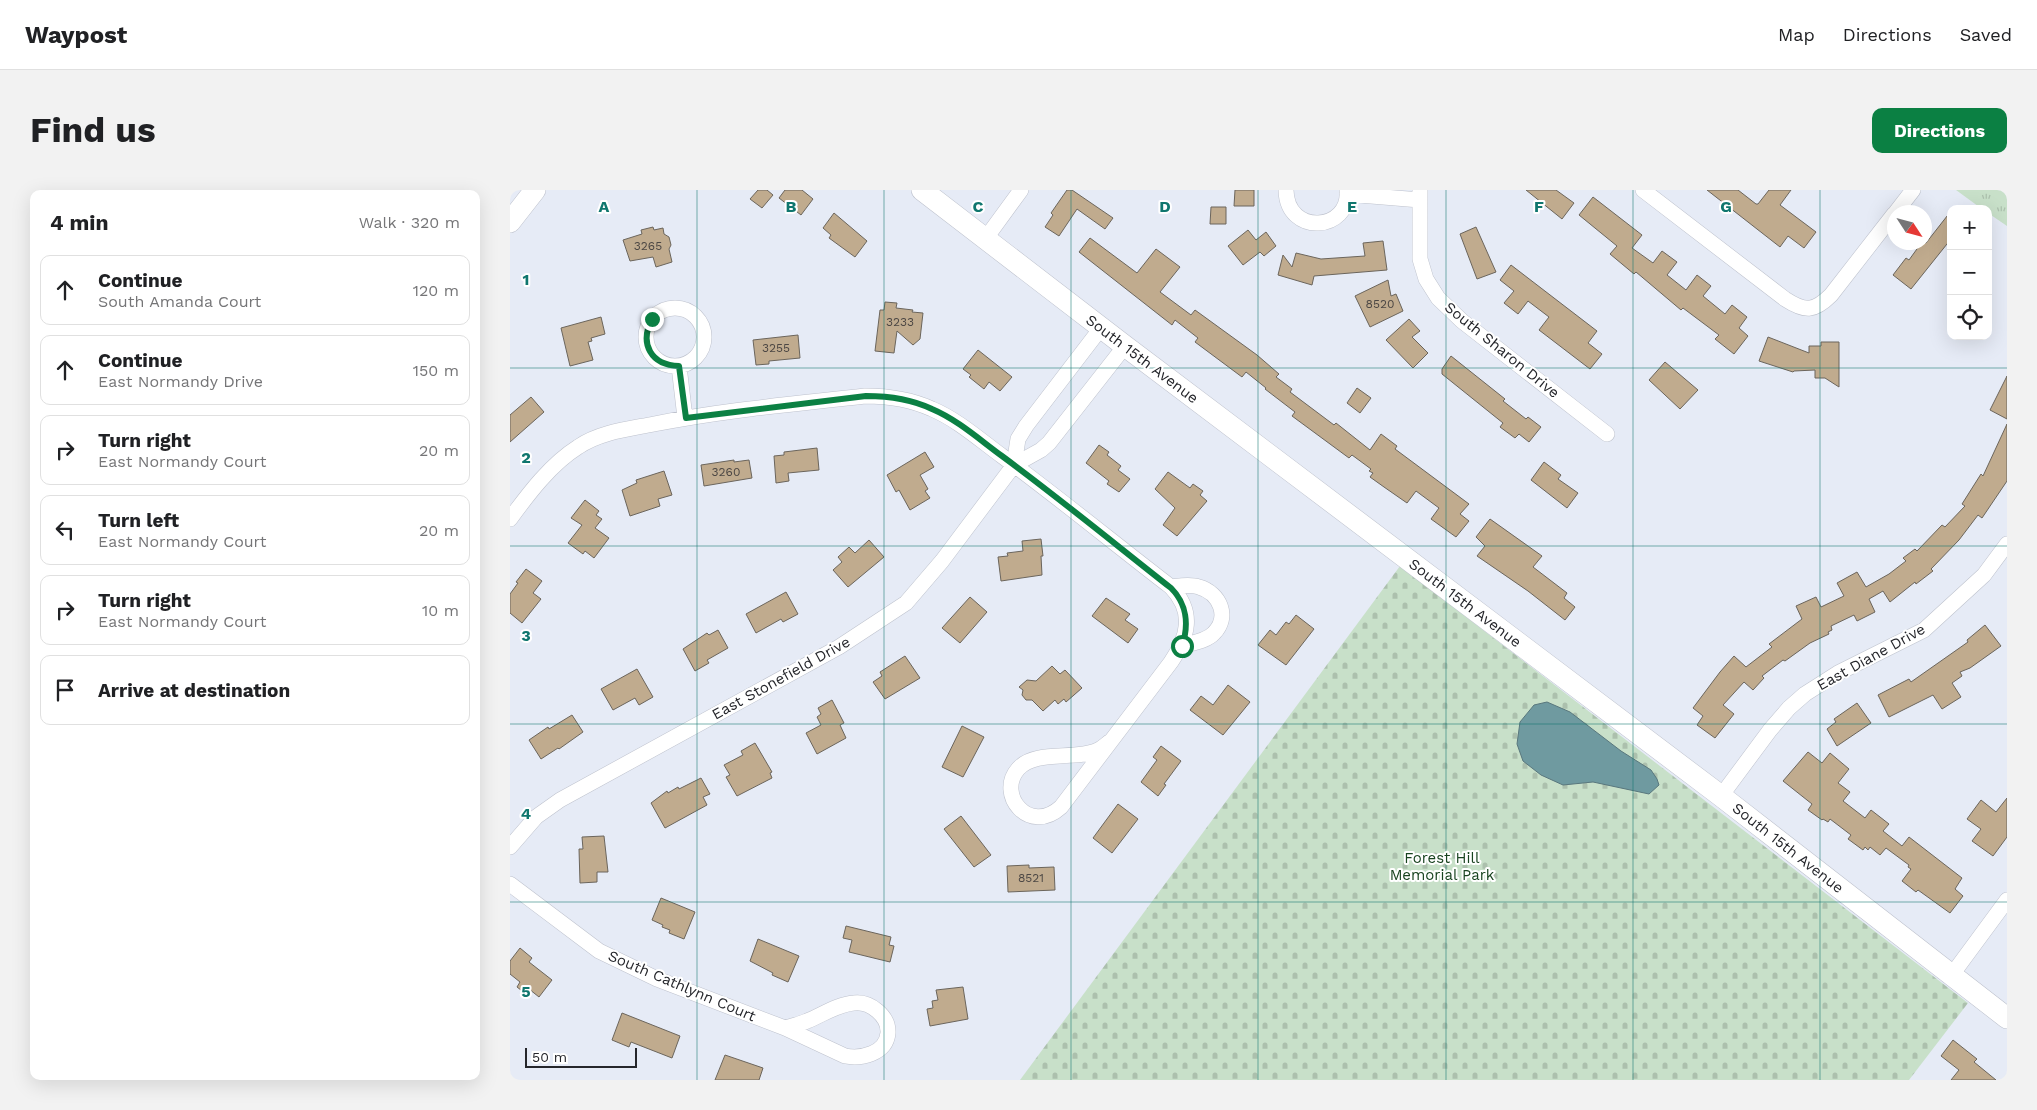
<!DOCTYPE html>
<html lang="en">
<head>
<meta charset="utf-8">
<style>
  :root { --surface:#fff; --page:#f2f2f2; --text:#202124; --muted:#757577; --line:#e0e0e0; --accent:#0b8043 }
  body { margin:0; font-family:"Work Sans",sans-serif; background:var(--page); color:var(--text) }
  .controls { position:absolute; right:15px; top:15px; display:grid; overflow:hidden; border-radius:10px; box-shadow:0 5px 20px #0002 }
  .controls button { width:45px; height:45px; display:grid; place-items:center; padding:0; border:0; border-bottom:1px solid var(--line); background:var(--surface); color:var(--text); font:25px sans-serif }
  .compass { position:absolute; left:1377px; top:15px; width:45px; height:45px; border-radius:50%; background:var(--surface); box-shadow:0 5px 20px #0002; rotate:126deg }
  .scale { position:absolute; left:15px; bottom:12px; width:112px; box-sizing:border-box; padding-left:5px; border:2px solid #25262b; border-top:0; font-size:14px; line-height:18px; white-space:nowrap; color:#25262b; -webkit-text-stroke:4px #fff; paint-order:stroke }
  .stop { position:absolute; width:15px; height:15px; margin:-11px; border:4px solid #0b8043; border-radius:50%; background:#fff }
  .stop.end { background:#0b8043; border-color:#fff; box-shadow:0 1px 5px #0008 }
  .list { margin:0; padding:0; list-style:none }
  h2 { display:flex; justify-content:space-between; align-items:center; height:65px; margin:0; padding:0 20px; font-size:21px }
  h2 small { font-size:16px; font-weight:400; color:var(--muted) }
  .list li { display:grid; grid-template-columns:32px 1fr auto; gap:15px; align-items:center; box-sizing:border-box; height:70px; margin:0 10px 10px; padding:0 10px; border:1px solid var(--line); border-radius:10px }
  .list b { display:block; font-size:19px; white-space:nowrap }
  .list p { margin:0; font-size:16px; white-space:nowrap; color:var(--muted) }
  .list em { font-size:16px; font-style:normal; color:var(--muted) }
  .icon { flex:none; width:28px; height:28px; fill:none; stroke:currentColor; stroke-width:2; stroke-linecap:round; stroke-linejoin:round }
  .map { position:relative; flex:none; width:1497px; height:890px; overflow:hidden; border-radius:10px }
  header { display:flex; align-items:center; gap:30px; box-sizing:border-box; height:70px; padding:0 25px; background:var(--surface); border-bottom:1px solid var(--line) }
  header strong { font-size:24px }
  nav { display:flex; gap:28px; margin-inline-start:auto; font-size:18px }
  .intro { display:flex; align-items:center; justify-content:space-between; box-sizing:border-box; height:120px; padding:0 30px }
  h1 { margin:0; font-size:35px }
  .button { padding:12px 22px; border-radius:10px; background:var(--accent); color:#fff; font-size:18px; font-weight:700 }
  main { display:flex; gap:30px; padding:0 30px }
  aside { flex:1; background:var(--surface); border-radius:10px; box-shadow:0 5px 20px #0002 }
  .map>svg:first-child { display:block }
  .grass { fill:url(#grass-tufts) }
  .cemetery { fill:url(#cemetery-stones) }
  .water { fill:#6f9aa0; stroke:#59777d }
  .building { fill:#c0ab8e; stroke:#6b655c }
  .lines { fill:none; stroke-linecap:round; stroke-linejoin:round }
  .street-casing { stroke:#bec2cd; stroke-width:16 }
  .secondary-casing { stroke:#bec2cd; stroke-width:22 }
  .street { stroke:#fff; stroke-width:15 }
  .secondary { stroke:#fff; stroke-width:21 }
  .route { stroke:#0b8043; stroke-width:6 }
  .grid { fill:none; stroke:#0f766e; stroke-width:1; stroke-opacity:0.55 }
  .labels { text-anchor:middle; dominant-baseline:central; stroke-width:4; stroke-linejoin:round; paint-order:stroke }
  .number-label { font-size:12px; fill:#4c4744 }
  .street-label { font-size:15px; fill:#25262b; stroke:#fff }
  .park-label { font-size:15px; fill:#18431f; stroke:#fff }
  .grid-label { font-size:16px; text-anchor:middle; font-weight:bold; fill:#0f766e; stroke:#fff; stroke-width:4; stroke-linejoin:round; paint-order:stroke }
</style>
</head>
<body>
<header>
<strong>Waypost</strong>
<nav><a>Map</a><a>Directions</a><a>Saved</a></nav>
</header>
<div class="intro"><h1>Find us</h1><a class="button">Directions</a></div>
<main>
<aside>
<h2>4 min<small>Walk · 320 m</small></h2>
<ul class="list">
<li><svg class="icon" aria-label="ahead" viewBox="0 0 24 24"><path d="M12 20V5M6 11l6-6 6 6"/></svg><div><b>Continue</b><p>South Amanda Court</p></div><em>120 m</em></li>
<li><svg class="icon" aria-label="ahead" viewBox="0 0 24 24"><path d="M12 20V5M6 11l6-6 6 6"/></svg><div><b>Continue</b><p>East Normandy Drive</p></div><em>150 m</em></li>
<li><svg class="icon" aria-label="right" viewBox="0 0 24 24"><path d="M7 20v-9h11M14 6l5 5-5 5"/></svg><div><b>Turn right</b><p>East Normandy Court</p></div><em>20 m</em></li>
<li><svg class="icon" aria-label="left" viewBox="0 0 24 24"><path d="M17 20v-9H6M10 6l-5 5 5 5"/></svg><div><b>Turn left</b><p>East Normandy Court</p></div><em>20 m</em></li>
<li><svg class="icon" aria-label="right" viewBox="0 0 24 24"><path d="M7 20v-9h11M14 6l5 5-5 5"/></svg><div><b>Turn right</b><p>East Normandy Court</p></div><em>10 m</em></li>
<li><svg class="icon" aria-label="arrive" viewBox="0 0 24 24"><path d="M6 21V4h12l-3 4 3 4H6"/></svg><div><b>Arrive at destination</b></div></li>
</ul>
</aside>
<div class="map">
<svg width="1497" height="890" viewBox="0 0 1497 890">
  <defs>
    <pattern id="grass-tufts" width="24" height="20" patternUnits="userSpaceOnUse" patternTransform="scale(1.25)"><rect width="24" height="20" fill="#c8e0c9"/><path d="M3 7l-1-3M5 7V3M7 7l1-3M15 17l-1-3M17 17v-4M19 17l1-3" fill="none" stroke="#acc0ad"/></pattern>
    <pattern id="cemetery-stones" width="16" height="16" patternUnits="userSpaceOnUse" patternTransform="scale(1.25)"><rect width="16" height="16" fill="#c8e0c9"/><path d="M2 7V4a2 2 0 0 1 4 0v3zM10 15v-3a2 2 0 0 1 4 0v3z" fill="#acc0ad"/></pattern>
  </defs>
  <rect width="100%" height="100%" fill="#e6ebf6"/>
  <!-- grass -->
  <path class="grass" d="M1446 0H1497V36L1478 23V19H1472Z"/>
  <!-- cemetery -->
  <path class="cemetery" d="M890 376 1458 813 1399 890H510Z"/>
  <!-- water -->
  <path class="water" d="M1037 512 1060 522 1111 561 1141 580 1147 589 1149 595 1139 604 1083 592 1053 595 1031 585 1013 571 1007 554 1010 532 1024 515Z"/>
  <!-- building -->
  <path class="building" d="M248 0H257L263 5 252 18 240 9Z
    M275 0H292L303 9 291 25 269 8Z
    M557 0H562L603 28 595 39 567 19 549 46 535 37 543 25 541 23Z
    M725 0H744V16H724Z
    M1016 0H1046L1064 13 1052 29Z
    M1197 0H1228L1246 14H1248L1259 0H1281L1270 15 1306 42 1294 58 1278 46 1270 57Z
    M1083 7 1132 45 1122 58 1143 73 1152 61 1167 72 1157 85 1176 100 1187 85 1201 96 1193 106 1215 124 1222 115 1237 127 1229 138 1238 146 1224 164 1205 149 1209 145 1173 118 1171 120 1126 82 1124 84 1100 64 1107 56 1069 25Z
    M701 17H716V34H700Z
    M1441 21V49L1401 99 1383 85 1396 68 1399 70 1412 52 1416 53Z
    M324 23 357 51 345 67 319 48 321 45 313 38Z
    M143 37 144 40 153 38 154 44 159 47 161 55 159 59 162 72 146 77 143 67 120 71 113 50 132 44 131 40Z
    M966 37 986 82 967 89 950 44Z
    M738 40 746 50 756 42 766 56 754 66 750 62 733 75 718 56Z
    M580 48 627 83 646 59 670 77 650 102 681 125 685 120 747 165 769 184 766 187 782 199 780 202 824 235 826 233 860 260 871 244 887 256 885 259 959 314 950 324 959 331 946 347 921 329 929 318 906 301 897 313 874 297 860 287 863 283 859 281 861 279 842 265 839 268 782 226 785 222 755 199 756 198 736 182 732 187 685 152 688 148 665 130 662 135 569 62Z
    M873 51 877 80 804 86 802 95 768 85 773 65 782 77 786 63 811 69 855 66 853 53Z
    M1001 75 1087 141 1078 153 1092 164 1080 179 1029 140 1039 127 1018 111 1008 124 994 113 1004 101 990 90Z
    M878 90 881 106 886 104 893 121 860 137 845 106Z
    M375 112 387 113 386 118 403 120 402 122 413 123 410 149 403 155 387 141 384 163 365 161 370 120H374Z
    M91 127 95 144 81 148 82 151 78 152 83 170 60 176 51 138Z
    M899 129 910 141 902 147 918 163 903 178 876 150Z
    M288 145 290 168 259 171V174L246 175 243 150Z
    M1258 147 1299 163V156H1311V152H1329V197L1315 188H1305V180L1284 181 1283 182 1249 171Z
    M468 160 502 187 490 201 479 192 474 199 459 187 461 185 453 179Z
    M941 166 995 209 993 211 1016 229 1018 227 1031 237 1019 252 1009 244 1005 248 990 237 993 233 932 184V179Z
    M1155 172 1188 200 1170 219 1139 190Z
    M1497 186V229L1480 220Z
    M847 198 861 208 850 223 837 213Z
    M21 207 34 222 0 252V225Z
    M1497 234V291L1472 328 1468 325 1449 350 1421 379 1423 381 1406 394 1405 392 1380 412 1373 401 1359 409 1365 422 1347 431 1344 425 1321 436 1322 440 1318 442 1319 444 1300 453 1275 471 1273 470 1252 486 1254 488 1243 500 1234 492 1213 515 1224 524 1205 548 1187 535 1193 526 1183 518 1210 482 1224 466 1236 477 1262 457 1259 454 1292 429 1286 416 1306 407 1311 417 1334 406 1327 393 1347 382 1356 397 1379 384 1396 371 1393 368 1405 359 1407 361 1432 335 1435 337 1455 316 1452 314 1471 284 1473 286Z
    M589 255 599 262 597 265 611 276 608 280 620 289 609 302 597 294 599 291 576 273Z
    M307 258 309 280 278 283 279 291 266 293 264 266 274 265V262Z
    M415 262 424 277 410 285 418 299 415 301 420 308 400 320 389 300 386 302 377 285Z
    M224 270V272L239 270 242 288 194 296 191 275Z
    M1034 272 1051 285 1048 289 1068 303 1057 318 1021 290Z
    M154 281 162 305 148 309 150 316 120 326 112 300 127 293 126 290Z
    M658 282 680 298 683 294 693 301 690 305 697 311 667 346 653 335 665 318 645 299Z
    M75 310 89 321 86 325 92 329 85 338 99 348 84 368 75 361 73 364 58 353 72 335 61 328Z
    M980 329 1032 366 1023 377 1057 403 1054 408 1065 417 1055 430 1018 401 967 366 975 356 966 347Z
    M531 349 533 366H531L532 385 491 391 488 367 498 366 497 363 513 361 512 351Z
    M359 350 374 367 338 397 323 380 332 372 328 367 339 357 345 363Z
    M16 379 32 391 23 403 31 409 12 433 0 423V404L8 393 6 392Z
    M276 402 288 424 273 432 271 429 246 443 236 424Z
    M460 407 477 422 450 453 432 438Z
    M596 408 620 424 615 430 628 439 618 453 582 426Z
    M786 425 804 439 776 475 748 455 760 440 766 445 776 432 779 434Z
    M1475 435 1491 456 1460 478 1450 482 1452 486 1442 493 1451 507 1432 519 1423 505 1379 527 1368 505 1399 489 1401 492 1458 452 1457 450Z
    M208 440 218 458 197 470 199 473 185 481 173 459 197 443 199 445Z
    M395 466 410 488 375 509 363 492 372 486 370 482Z
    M542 476 550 484 555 480 572 498 556 512 554 509 548 514 545 510 533 521 522 510H516L512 505 513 500 509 497 517 490 526 491Z
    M127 479 143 507 129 515 125 508 103 520 91 499Z
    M718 495 740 512 713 545 680 520 691 506 703 515Z
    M322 510 334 533 330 535 336 548 307 564 296 543 311 535 307 527 311 524 308 518Z
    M1347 513 1361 533 1327 556 1317 539 1326 532 1324 529Z
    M62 525 73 542 49 559 48 558 31 569 19 550 38 537 39 539Z
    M452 536 474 547 453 587 432 577Z
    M245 553 262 582 260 583 262 588 227 606 216 587 220 585 214 575 233 565 231 561Z
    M651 556 671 571 654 594 656 595 648 606 631 592 647 570 643 567Z
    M1298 562 1312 573 1320 563 1339 579 1328 593 1340 602 1333 611 1355 628 1361 620 1379 634 1373 641 1392 656 1399 647 1452 688 1445 699 1453 706 1440 723 1408 700 1406 702 1392 691 1401 679 1398 677 1399 675 1376 658 1370 665 1360 657 1358 660 1355 657 1353 660 1338 649 1341 645 1320 629 1318 632 1313 629 1312 630 1298 620 1302 614 1273 591Z
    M191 588 200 604 193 607 197 615 155 638 141 613 157 601 158 603 168 597 169 599Z
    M1497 608V647L1483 666 1462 651 1471 639 1457 629 1471 610 1486 622Z
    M608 614 628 629 602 663 583 648Z
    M451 626 481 665 464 677 434 639Z
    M94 646 98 682H87V692L70 693 69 659H73L72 647Z
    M519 675V678L544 677 545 700 498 702 497 676Z
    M151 708 185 722 174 749 159 743 160 740 152 737 153 735 142 730Z
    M336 736 381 747 379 755 384 756 380 772 339 762 342 750 333 748Z
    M248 749 289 766 278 792 262 785 263 783 240 771Z
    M10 758 22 768 19 772 42 790 29 807 19 799 16 804 7 797 10 792 0 784V771Z
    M453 797 458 829 420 836 417 819 423 818 422 811 428 810 426 800Z
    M112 823 170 846 162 868 121 852 119 857 102 850Z
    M1443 850 1467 869 1464 872 1486 890H1441L1449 880 1431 866Z
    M215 865 253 878 249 890H205Z"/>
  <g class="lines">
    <!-- street casing -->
    <g class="street-casing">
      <path id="street" d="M776 0C777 47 841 41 837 0
        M910 0V69L916 89 928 108 952 131 1097 244
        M1133 0 1275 109C1295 122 1304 122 1321 105L1384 24
        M837 4 910 10
        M1386 22 1403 0
        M476 48 511 0
        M136 147a29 29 0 1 1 58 0a29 29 0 1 1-58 0Z
        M169 176 175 228
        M504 275 508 249 516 236 591 138
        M0 329C19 303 41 274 68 257 90 242 119 239 144 234 214 220 285 214 355 206 379 206 400 209 422 219 448 230 470 250 492 266 549 308 605 354 661 397 685 422 678 447 661 472L551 617C519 646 486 604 508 579 525 559 566 571 588 560 593 558 597 553 601 551
        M661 397C670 396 680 394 689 397 710 403 720 427 704 443 697 451 682 453 671 456
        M1211 606 1260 540 1279 518 1295 504 1328 483 1414 440 1474 385 1497 354
        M0 657 26 627 50 610 329 457 396 413 432 371 504 275 531 260 539 253 615 156
        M0 694 89 761 147 789 275 838 335 866C351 869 376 864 378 843 379 826 360 811 344 813 328 814 312 825 297 831 290 834 282 836 275 838
        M1441 786 1497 710"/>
    </g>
    <!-- secondary casing -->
    <g class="secondary-casing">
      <path id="secondary" d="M412 0 615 156 1211 606 1497 828
        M0 32 25 0"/>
    </g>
    <!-- street -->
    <use href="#street" class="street"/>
    <!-- secondary -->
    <use href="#secondary" class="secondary"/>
  </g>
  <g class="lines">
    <!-- route -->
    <path class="route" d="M142 129C129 154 141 175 169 176L176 228 356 206C379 206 401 209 422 219 448 230 470 250 492 266 549 308 605 354 661 398 677 414 679 435 672 456"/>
  </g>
  <!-- grid -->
  <path class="grid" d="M187 0V890M374 0V890M561 0V890M748 0V890M936 0V890M1123 0V890M1310 0V890M0 178H1497M0 356H1497M0 534H1497M0 712H1497"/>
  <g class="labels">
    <!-- number labels -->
    <g class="number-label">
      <text x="138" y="56">3265</text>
      <text x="870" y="114">8520</text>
      <text x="390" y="132">3233</text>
      <text x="266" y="158">3255</text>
      <text x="216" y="282">3260</text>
      <text x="521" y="688">8521</text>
    </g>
    <!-- street labels -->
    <g class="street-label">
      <text transform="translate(992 160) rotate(39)">South Sharon Drive</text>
      <text transform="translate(632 169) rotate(37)">South 15th Avenue</text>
      <text transform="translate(955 413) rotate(37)">South 15th Avenue</text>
      <text transform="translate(1361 467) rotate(-29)">East Diane Drive</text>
      <text transform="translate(271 488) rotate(-29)">East Stonefield Drive</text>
      <text transform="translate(1278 658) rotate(38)">South 15th Avenue</text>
      <text transform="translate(172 796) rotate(23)">South Cathlynn Court</text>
    </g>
    <!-- park labels -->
    <g class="park-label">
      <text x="932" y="668">Forest Hill<tspan x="932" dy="17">Memorial Park</tspan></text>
    </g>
  </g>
  <g class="grid-label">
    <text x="94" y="22">A</text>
    <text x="281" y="22">B</text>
    <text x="468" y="22">C</text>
    <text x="655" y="22">D</text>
    <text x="842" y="22">E</text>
    <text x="1029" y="22">F</text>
    <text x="1216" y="22">G</text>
    <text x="16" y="95">1</text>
    <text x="16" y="273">2</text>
    <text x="16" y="451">3</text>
    <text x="16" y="629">4</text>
    <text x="16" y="807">5</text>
  </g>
</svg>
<div class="controls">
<button>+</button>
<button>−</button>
<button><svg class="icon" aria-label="locate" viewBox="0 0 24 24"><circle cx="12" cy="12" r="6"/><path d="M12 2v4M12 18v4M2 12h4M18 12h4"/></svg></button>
</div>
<svg class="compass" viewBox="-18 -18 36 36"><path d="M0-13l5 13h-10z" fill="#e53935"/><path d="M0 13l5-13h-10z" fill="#757577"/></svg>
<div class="scale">50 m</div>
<div class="stop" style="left:672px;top:456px"></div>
<div class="stop end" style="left:142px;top:129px"></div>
</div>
</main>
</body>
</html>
